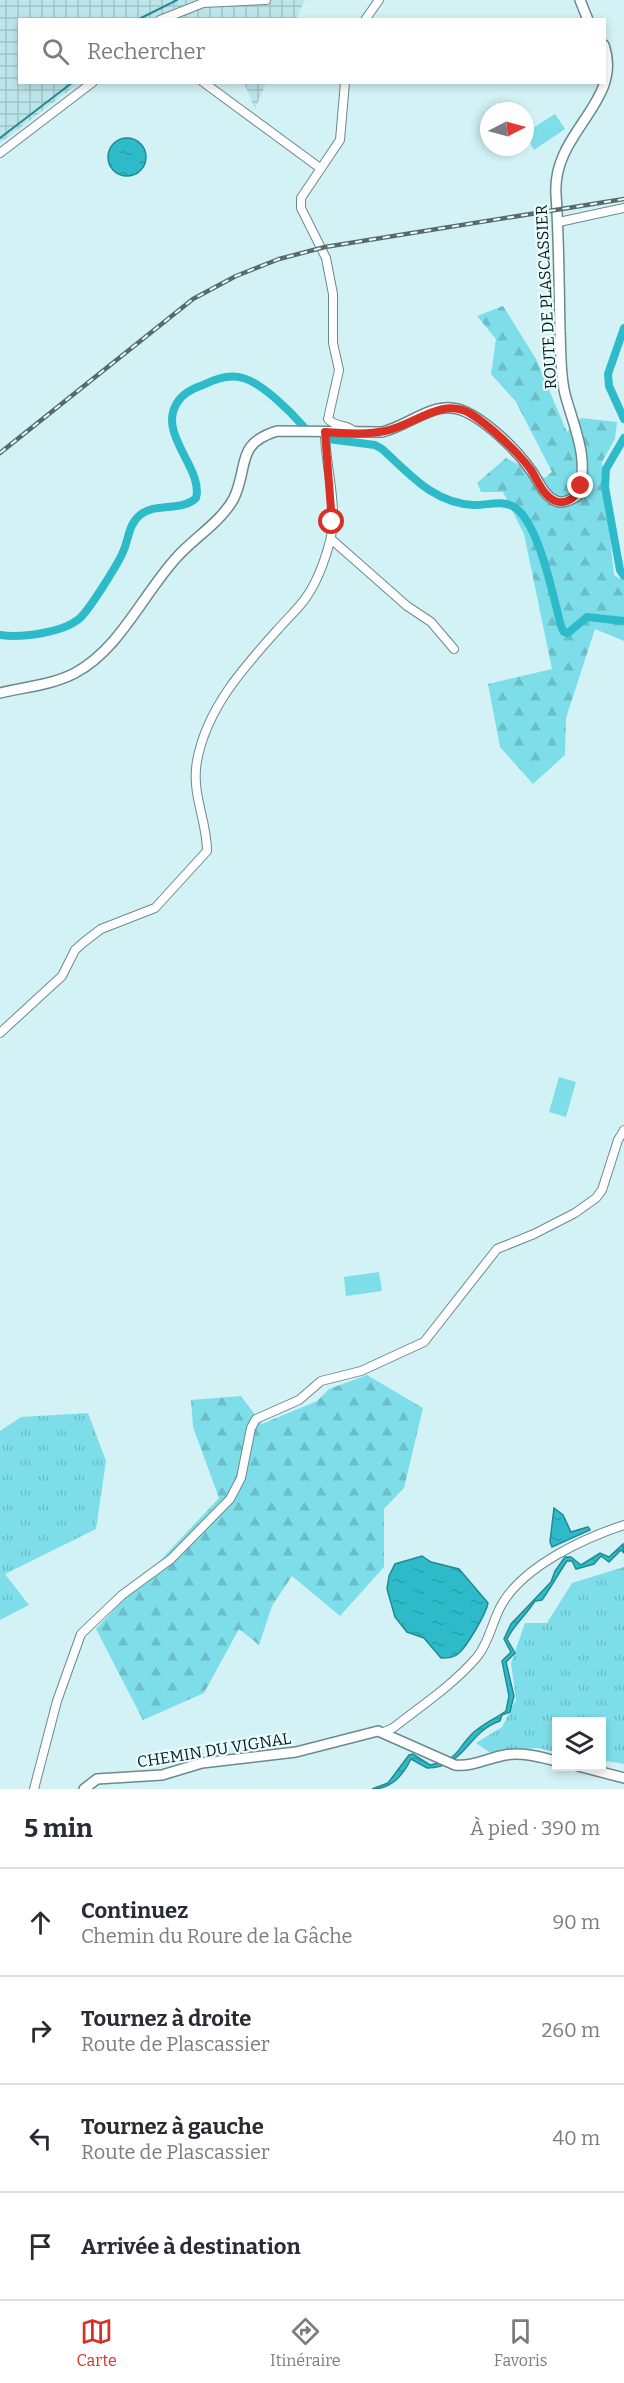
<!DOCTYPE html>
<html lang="fr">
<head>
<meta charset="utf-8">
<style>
  :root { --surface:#fff; --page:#f7f7f7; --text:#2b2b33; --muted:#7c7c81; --line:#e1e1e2; --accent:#d93025 }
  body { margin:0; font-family:Bitter,serif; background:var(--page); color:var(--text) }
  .controls { position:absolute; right:18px; bottom:18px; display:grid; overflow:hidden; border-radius:0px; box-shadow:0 3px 9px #0003 }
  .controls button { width:54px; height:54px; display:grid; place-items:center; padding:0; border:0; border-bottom:2px solid var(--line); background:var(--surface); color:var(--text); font:30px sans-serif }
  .compass { position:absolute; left:480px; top:102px; width:54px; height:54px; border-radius:50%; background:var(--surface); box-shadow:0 3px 9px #0003; rotate:84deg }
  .stop { position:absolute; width:18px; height:18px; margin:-14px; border:4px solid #d93025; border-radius:50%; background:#fff }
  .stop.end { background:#d93025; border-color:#fff; box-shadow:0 2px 6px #0008 }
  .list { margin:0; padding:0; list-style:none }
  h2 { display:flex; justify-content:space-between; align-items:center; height:78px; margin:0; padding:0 24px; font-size:26px }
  h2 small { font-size:20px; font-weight:400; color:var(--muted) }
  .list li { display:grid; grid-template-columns:39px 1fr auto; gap:18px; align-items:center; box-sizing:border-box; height:108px; padding:0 24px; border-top:2px solid var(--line) }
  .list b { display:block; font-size:22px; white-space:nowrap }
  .list p { margin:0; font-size:20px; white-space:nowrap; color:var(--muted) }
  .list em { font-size:20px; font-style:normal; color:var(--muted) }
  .icon { flex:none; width:33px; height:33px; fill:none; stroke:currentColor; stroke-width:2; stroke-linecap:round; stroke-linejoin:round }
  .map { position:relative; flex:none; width:624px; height:1789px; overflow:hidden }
  .search { position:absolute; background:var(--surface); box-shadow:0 3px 9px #0003; left:18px; right:18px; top:18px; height:66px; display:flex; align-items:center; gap:15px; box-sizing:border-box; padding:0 21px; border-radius:0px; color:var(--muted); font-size:22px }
  .sheet { height:510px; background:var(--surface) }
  nav { display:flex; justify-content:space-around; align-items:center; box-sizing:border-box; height:84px; border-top:2px solid var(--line); background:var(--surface); font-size:16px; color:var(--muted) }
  nav a { display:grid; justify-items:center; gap:3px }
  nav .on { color:var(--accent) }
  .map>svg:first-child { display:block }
  .industrial { fill:url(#industrial-grid) }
  .grass { fill:url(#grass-tufts) }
  .forest { fill:url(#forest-firs) }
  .pitch { fill:#7ddee9 }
  .water { fill:url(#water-ripples); stroke:#238a94; stroke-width:1.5 }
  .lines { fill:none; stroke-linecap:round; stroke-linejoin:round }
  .stream { stroke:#238a94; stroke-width:2 }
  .canal { stroke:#2dbbc9; stroke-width:8 }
  .minor-casing { stroke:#6d898d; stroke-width:10 }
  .tertiary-casing { stroke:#6d898d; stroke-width:12 }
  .minor { stroke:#fff; stroke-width:8 }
  .tertiary { stroke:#fff; stroke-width:9 }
  .rail-casing { stroke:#576b6d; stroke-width:4.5 }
  .rail { stroke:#eafdff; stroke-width:2; stroke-dasharray:7; stroke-linecap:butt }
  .route { stroke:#d93025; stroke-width:8 }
  .labels { text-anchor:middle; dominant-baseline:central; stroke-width:4.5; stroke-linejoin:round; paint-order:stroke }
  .street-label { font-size:16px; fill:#0b1718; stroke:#eafdff }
</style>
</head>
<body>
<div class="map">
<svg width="624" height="1789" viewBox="0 0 624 1789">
  <defs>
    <pattern id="industrial-grid" width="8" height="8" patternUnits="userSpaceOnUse" patternTransform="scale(1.5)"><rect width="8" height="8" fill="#bce5ea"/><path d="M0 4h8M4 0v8" fill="none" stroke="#a0c4c8"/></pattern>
    <pattern id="grass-tufts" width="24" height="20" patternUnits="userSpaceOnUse" patternTransform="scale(1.5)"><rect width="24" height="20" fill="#7ddee9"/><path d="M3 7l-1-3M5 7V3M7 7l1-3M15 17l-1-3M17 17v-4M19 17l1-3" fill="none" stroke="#6bbec7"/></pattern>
    <pattern id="forest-firs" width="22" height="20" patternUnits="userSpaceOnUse" patternTransform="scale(1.5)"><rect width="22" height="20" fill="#7ddee9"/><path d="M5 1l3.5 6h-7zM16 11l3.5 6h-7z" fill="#6bbec7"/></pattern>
    <pattern id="water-ripples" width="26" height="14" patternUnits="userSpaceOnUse" patternTransform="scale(1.5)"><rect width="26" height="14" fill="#2dbbc9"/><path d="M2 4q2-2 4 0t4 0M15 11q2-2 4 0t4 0" fill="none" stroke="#27a0ac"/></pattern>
  </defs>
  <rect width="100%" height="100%" fill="#d3f2f6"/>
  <!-- industrial -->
  <path class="industrial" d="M0 0H305L296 19 20 20V82L79 83 0 143Z
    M244 83H266L255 109Z"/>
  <!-- grass -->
  <path class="grass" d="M88 1413 106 1461 96 1529 5 1574 29 1605 0 1620V1431L21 1417Z
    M624 1567V1764L602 1760V1722H556V1752L537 1748 489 1752 476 1743 502 1727 516 1700 511 1663 525 1623H547L572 1583Z"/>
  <!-- forest -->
  <path class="forest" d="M503 306 536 359 567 432 581 418 617 422 615 439 602 462 614 575 624 581V641L595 629 566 718 565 755 533 784 500 747 488 684 552 669 524 534 503 492H481L477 483 506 458 545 478 552 472 516 402 491 374 496 339 477 316Z
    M367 1375 423 1408 404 1488 384 1509V1567L340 1616 292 1576 272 1606 259 1645 239 1629 204 1693 143 1720 96 1629 219 1498 193 1427 191 1400 241 1396 262 1424 317 1401 329 1389Z"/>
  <!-- pitch -->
  <path class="pitch" d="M555 114 565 129 534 150 525 133Z
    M559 1077 576 1082 566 1117 549 1112Z
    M379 1272 382 1291 346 1296 344 1277Z"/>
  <!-- water -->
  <path class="water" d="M108 157a19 19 0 1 1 38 0a19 19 0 1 1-38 0Z
    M554 1508 563 1515 571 1532 588 1527 590 1530 552 1547 550 1542Z
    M623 1544 624 1553 621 1550 609 1562 601 1556 594 1564 576 1569 572 1561H567C558 1574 552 1586 542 1600L535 1601C526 1615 514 1625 507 1639L515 1653 506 1662 514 1696 510 1712 502 1715 500 1721C467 1732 465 1768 427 1768L411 1759C403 1775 392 1789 372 1789L388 1783 409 1755 413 1754 430 1765C461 1760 456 1748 474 1732 485 1723 496 1718 506 1711L509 1696 502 1661 511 1652 504 1639 511 1624 551 1582 555 1571 565 1557H571L581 1565 600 1553 609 1557Z
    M422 1556 431 1562 459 1569 488 1603C486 1614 467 1646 459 1653 454 1658 448 1658 441 1658L424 1638 407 1632 395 1617 387 1589 389 1576 395 1564Z"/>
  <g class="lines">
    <!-- stream -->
    <path class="stream" d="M137 20 177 0
      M0 138 73 82"/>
    <!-- canal -->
    <path class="canal" d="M624 328 608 374 609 386 624 419
      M624 438 606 469 605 487 620 570 624 576
      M328 439 375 445 382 449C410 474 433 503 473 505 486 506 501 499 514 507 536 520 550 582 556 606 559 615 559 625 564 632L568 633 587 617 624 621
      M0 635C21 638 63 633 80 618 89 610 118 564 123 552 129 539 128 525 140 515 156 502 181 512 196 498 204 469 157 434 177 403 182 394 194 388 203 385 215 379 230 374 243 378 262 383 291 412 304 427"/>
    <!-- minor casing -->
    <g class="minor-casing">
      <path id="minor" d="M160 20 203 3 266 0
        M365 20 379 0
        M203 82 320 168
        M345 82 340 140 301 198V208L326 258 333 294V343L339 370 328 419C336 428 349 424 356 433
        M0 153 93 82
        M559 222 624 208
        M331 539 407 606 431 622 454 649
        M0 1033 62 976 75 950 84 942 101 929 155 908 207 851C207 820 191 794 197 761 207 707 245 666 280 627 289 617 300 607 307 596 318 580 325 560 330 541 339 506 325 467 325 432
        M384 1732 393 1728C421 1706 453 1685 477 1657 490 1641 492 1621 502 1604 524 1566 584 1538 624 1525
        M34 1789 57 1701 81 1634 122 1595 171 1559 230 1499 241 1478 251 1428 256 1419 299 1400 321 1381 361 1371 424 1342 497 1249 534 1234 575 1213 596 1198 602 1190 618 1140 624 1130"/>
    </g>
    <!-- tertiary casing -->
    <g class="tertiary-casing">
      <path id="tertiary" d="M580 0 588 20
        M0 693C25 687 52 685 75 673 120 649 143 594 177 557 194 538 222 521 234 498 249 466 235 444 277 431L382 432C405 427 428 406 451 408 476 409 516 449 530 469 539 480 542 495 556 501 563 504 570 500 577 496 591 461 574 428 565 394 560 374 561 352 560 331 559 285 559 239 556 194 552 132 624 102 604 45
        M578 1766 624 1778
        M84 1789 97 1779 162 1775 202 1763 296 1752 378 1731 455 1765C472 1767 488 1758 505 1755 523 1752 540 1757 556 1761"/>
    </g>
    <!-- minor -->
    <use href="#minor" class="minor"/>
    <!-- tertiary -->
    <use href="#tertiary" class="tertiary"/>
    <!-- rail casing -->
    <g class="rail-casing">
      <path id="rail" d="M0 453 193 299 236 276 279 259 325 247 624 199"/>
    </g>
    <!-- rail -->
    <use href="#rail" class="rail"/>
  </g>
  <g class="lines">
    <!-- route -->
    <path class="route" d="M332 522 325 432C345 433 365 435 385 431 414 426 441 396 471 414 489 425 519 453 531 470 537 479 541 491 549 497 562 508 575 500 581 486"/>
  </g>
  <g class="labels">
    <!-- street labels -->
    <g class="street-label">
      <text transform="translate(546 297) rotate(-93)">ROUTE DE PLASCASSIER</text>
      <text transform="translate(214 1750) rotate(-9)">CHEMIN DU VIGNAL</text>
    </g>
  </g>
</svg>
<div class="controls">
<button><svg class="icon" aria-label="layers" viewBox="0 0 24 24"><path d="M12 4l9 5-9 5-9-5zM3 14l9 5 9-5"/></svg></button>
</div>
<svg class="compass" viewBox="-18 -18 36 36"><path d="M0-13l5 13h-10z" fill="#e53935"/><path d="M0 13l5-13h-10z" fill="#7c7c81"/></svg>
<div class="stop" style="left:332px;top:522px"></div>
<div class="stop end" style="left:581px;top:486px"></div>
<div class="search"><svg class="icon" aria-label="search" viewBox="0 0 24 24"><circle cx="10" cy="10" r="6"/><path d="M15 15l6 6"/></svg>Rechercher</div>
</div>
<section class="sheet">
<h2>5 min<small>À pied · 390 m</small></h2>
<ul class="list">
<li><svg class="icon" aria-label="ahead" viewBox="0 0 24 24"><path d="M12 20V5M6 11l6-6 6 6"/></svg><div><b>Continuez</b><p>Chemin du Roure de la Gâche</p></div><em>90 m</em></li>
<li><svg class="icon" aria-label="right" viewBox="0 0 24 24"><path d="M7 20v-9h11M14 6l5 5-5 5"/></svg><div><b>Tournez à droite</b><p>Route de Plascassier</p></div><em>260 m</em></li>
<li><svg class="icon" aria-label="left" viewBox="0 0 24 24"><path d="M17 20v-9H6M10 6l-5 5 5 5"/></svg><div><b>Tournez à gauche</b><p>Route de Plascassier</p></div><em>40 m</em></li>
<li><svg class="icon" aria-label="arrive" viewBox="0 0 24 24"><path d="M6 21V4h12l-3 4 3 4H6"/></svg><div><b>Arrivée à destination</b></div></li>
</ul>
</section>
<nav>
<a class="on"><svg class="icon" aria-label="map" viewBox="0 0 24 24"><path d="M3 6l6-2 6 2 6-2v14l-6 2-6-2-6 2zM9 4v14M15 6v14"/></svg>Carte</a>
<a><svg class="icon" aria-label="directions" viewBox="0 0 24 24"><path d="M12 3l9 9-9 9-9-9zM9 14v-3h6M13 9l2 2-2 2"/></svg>Itinéraire</a>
<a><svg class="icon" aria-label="saved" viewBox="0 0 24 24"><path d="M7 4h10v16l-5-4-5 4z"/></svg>Favoris</a>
</nav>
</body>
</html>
